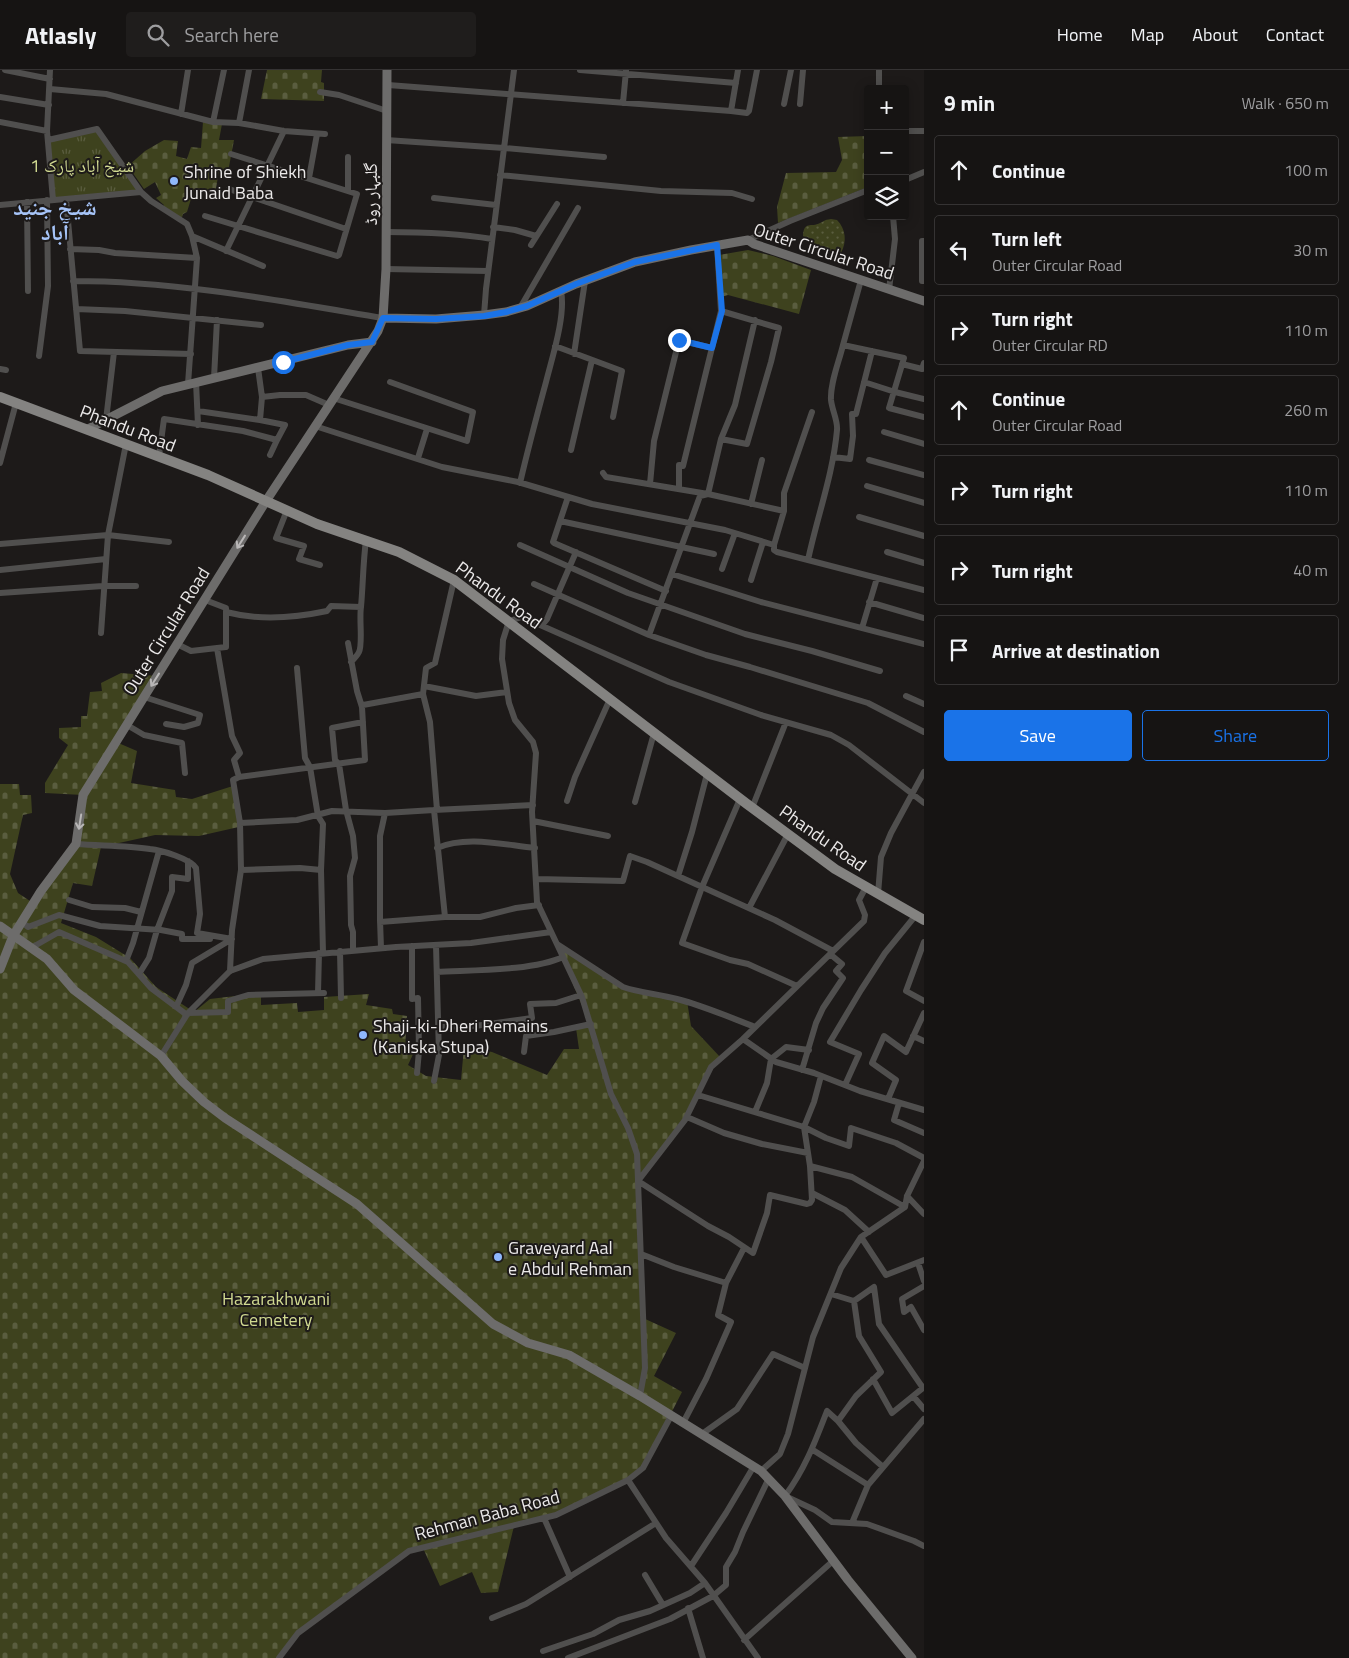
<!DOCTYPE html>
<html lang="en">
<head>
<meta charset="utf-8">
<style>
  :root { --surface:#161413; --page:#1f1d1c; --text:#f1f3f6; --muted:#9e9ea0; --line:#353333; --accent:#1a73e8 }
  body { margin:0; font-family:"Titillium Web","Noto Naskh Arabic",sans-serif; background:var(--page); color:var(--text) }
  .controls { position:absolute; right:15px; top:15px; display:grid; overflow:hidden; border-radius:5px; box-shadow:0 2px 12px #0003 }
  .controls button { width:45px; height:45px; display:grid; place-items:center; padding:0; border:0; border-bottom:1px solid var(--line); background:var(--surface); color:var(--text); font:25px sans-serif }
  .stop { position:absolute; width:15px; height:15px; margin:-11px; border:4px solid #1a73e8; border-radius:50%; background:#fff }
  .stop.end { background:#1a73e8; border-color:#fff; box-shadow:0 1px 5px #0008 }
  .list { margin:0; padding:0; list-style:none }
  h2 { display:flex; justify-content:space-between; align-items:center; height:65px; margin:0; padding:0 20px; font-size:21px }
  h2 small { font-size:16px; font-weight:400; color:var(--muted) }
  .list li { display:grid; grid-template-columns:32px 1fr auto; gap:15px; align-items:center; box-sizing:border-box; height:70px; margin:0 10px 10px; padding:0 10px; border:1px solid var(--line); border-radius:5px }
  .list b { display:block; font-size:19px; white-space:nowrap }
  .list p { margin:0; font-size:16px; white-space:nowrap; color:var(--muted) }
  .list em { font-size:16px; font-style:normal; color:var(--muted) }
  .actions { display:flex; gap:10px; padding:15px 20px }
  .actions a { flex:1; padding:11px 0; border:1px solid var(--accent); border-radius:5px; text-align:center; font-size:18px; color:var(--accent) }
  .actions .main { background:var(--accent); color:#fff }
  .icon { flex:none; width:28px; height:28px; fill:none; stroke:currentColor; stroke-width:2; stroke-linecap:round; stroke-linejoin:round }
  .map { position:relative; flex:none; width:924px; height:1588px; overflow:hidden }
  header { display:flex; align-items:center; gap:30px; box-sizing:border-box; height:70px; padding:0 25px; background:var(--surface); border-bottom:1px solid var(--line) }
  header strong { font-size:24px }
  nav { display:flex; gap:28px; margin-inline-start:auto; font-size:18px }
  .search { width:350px; height:45px; background:var(--page); display:flex; align-items:center; gap:12px; box-sizing:border-box; padding:0 18px; border-radius:5px; color:var(--muted); font-size:19px }
  main { display:flex }
  aside { flex:1; background:var(--surface) }
  .map>svg:first-child { display:block }
  .grass { fill:url(#grass-dots) }
  .cemetery { fill:url(#cemetery-stones) }
  .park { fill:url(#park-tufts) }
  .lines { fill:none; stroke-linecap:round; stroke-linejoin:round }
  .street { stroke:#504f4e; stroke-width:6 }
  .secondary { stroke:#6d6c6b; stroke-width:9 }
  .primary { stroke:#848381; stroke-width:10 }
  .oneway { stroke:#b9b7b7 }
  .route { stroke:#1a73e8; stroke-width:6 }
  .poi-dot { fill:#8fb8fd; stroke:#1d1a19; stroke-width:2 }
  .labels { text-anchor:middle; dominant-baseline:central; stroke-width:4; stroke-linejoin:round; paint-order:stroke }
  .park-label { font-size:18px; fill:#d1da91; stroke:#1d1a19 }
  .poi-label { font-size:18px; fill:#ebe9e9; stroke:#1d1a19; text-anchor:start }
  .street-label { font-size:18px; fill:#ebe9e9; stroke:#1d1a19 }
  .district-label { font-size:22px; font-weight:bold; fill:#a6c4f8; stroke:#1d1a19 }
</style>
</head>
<body>
<header>
<strong>Atlasly</strong>
<div class="search"><svg class="icon" aria-label="search" viewBox="0 0 24 24"><circle cx="10" cy="10" r="6"/><path d="M15 15l6 6"/></svg>Search here</div>
<nav><a>Home</a><a>Map</a><a>About</a><a>Contact</a></nav>
</header>
<main>
<div class="map">
<svg width="924" height="1588" viewBox="0 0 924 1588">
  <defs>
    <pattern id="grass-dots" width="8" height="8" patternUnits="userSpaceOnUse" patternTransform="scale(1.25)"><rect width="8" height="8" fill="#3e421e"/><path d="M2 2h.1M6 6h.1" fill="none" stroke="#5a5d3f" stroke-width="1.8" stroke-linecap="round"/></pattern>
    <pattern id="cemetery-stones" width="16" height="16" patternUnits="userSpaceOnUse" patternTransform="scale(1.25)"><rect width="16" height="16" fill="#3e421e"/><path d="M2 7V4a2 2 0 0 1 4 0v3zM10 15v-3a2 2 0 0 1 4 0v3z" fill="#5a5d3f"/></pattern>
    <pattern id="park-tufts" width="24" height="20" patternUnits="userSpaceOnUse" patternTransform="scale(1.25)"><rect width="24" height="20" fill="#3e421e"/><path d="M3 7l-1-3M5 7V3M7 7l1-3M15 17l-1-3M17 17v-4M19 17l1-3" fill="none" stroke="#5a5d3f"/></pattern>
  </defs>
  <rect width="100%" height="100%" fill="#1d1a19"/>
  <!-- grass -->
  <path class="grass" d="M831 149 837 150C846 159 847 172 841 183 827 181 812 177 803 166 804 150 811 158 820 153 825 151 823 150 831 149Z"/>
  <!-- cemetery -->
  <path class="cemetery" d="M267 0H322L321 12 324 13V31L261 29Z
    M203 52 222 54 219 70H234L228 102 219 101 215 124 194 119 187 142 183 144 181 150 162 138 164 135 156 128 161 125 155 112 144 119 128 96 145 81 164 70 178 71 176 86 187 89 191 77 201 78Z
    M868 66V117L778 153 777 137 786 103 836 102 842 90 838 67Z
    M748 180 773 186 811 200 799 244 728 225 721 227 719 185Z
    M121 603 157 606 116 672 137 681 131 713 175 720 176 727 192 729 236 715 243 756 199 766 155 765 101 777 92 816 73 813 61 853 96 867 130 888 156 917 194 942 210 929 261 923V935L297 933 298 942 324 940V927L369 924 366 935 392 939 393 944 407 946 405 979 415 980 408 995 426 1006 461 1010 464 977 492 982 547 1005 564 979H579L576 958 591 957 556 874 623 917 687 931 691 956 721 988 711 997 685 1050 638 1111 643 1248 676 1263 654 1306 682 1322 643 1398 627 1412 556 1445 514 1456 498 1522 481 1523 472 1502 440 1516 423 1478 409 1481 298 1563 279 1588H0V714H19L20 725H31L32 743 23 745 10 804 18 823 33 833 76 774 83 725 45 723V713L68 675 59 668V658L81 657V646H87L90 622 102 621 101 613Z"/>
  <!-- park -->
  <path class="park" d="M97 59 141 122 53 130 48 70Z"/>
  <g class="lines">
    <!-- street -->
    <path class="street" d="M5 0 50 9
      M50 0 47 61 53 130
      M580 0 736 13
      M388 15 731 41 747 43 749 41 757 0
      M50 19 106 24 213 52 239 53 284 61 325 64
      M879 19V0
      M320 22 339 25 387 41
      M0 27 49 35
      M623 33 626 1
      M784 34 791 0
      M800 34 803 0
      M731 41 738 0
      M181 44 188 0
      M0 52 47 61
      M213 52 224 0
      M239 53 249 0
      M905 61H924
      M48 70 97 59 141 122
      M386 70 504 78 604 87
      M500 105 661 121 732 123 752 129
      M309 108 317 64
      M905 110 924 102
      M229 119 346 159
      M348 121V87
      M434 128 496 135
      M66 129 80 281 191 284
      M27 132 28 221
      M0 135 141 122 151 131 187 154 192 166 263 196
      M205 146 337 186 339 185 357 124 231 84
      M493 157 515 160 536 166
      M386 162C422 162 457 163 492 169
      M748 170 790 151 868 120
      M924 171H922V211H924
      M531 175 557 134
      M70 179 99 180 115 183 197 188
      M226 181 284 61
      M386 199 488 201
      M861 210 843 275 904 288 889 338 924 347
      M73 211C177 211 281 231 383 248
      M889 220 895 169 893 146
      M520 238 578 138
      M76 239 125 241 261 255
      M484 245 486 219 514 0
      M555 276 622 301 613 347
      M574 284 585 211
      M39 286 48 216 47 130
      M902 294 922 299 924 293
      M258 298 262 327 280 325H306L329 335
      M0 299 6 300
      M214 308 217 250
      M196 312 198 355
      M864 312 895 322 924 329
      M188 314 197 188 192 166
      M333 328 467 371 473 342 390 312
      M106 350 114 282
      M260 350 262 327
      M315 356 442 397 518 412 592 434 725 460 774 475
      M884 362 924 374
      M721 369 747 374 771 292 779 258 721 241
      M571 380 592 290
      M270 385 277 370
      M159 386 164 349 243 361 277 370 285 355 260 350 198 341
      M833 387 850 389 853 366 852 344H856L872 281
      M418 388 427 359
      M869 390 924 405
      M0 393 16 333
      M603 403 606 407 708 424 784 441 774 475V480L777 482 924 520
      M520 413C528 379 537 345 546 312 552 288 566 245 561 221
      M650 414 654 371 679 270 712 278
      M867 416 924 433
      M679 419V395L683 396 721 241 717 175
      M568 427 553 472 554 473 666 521
      M751 434 762 390
      M287 440 276 468 304 476 299 489 320 495
      M784 441V423L812 342
      M859 447 924 466
      M560 451 714 484
      M0 474 108 465 169 472
      M520 475 628 523 745 564 812 581 880 601
      M887 482 924 493
      M808 490C817 447 833 405 837 360 838 351 832 340 831 330 830 313 839 292 843 275
      M722 499 735 463
      M0 500 106 489
      M672 504 761 532 924 574
      M751 510 763 472
      M534 514 649 565 706 585 750 597 868 633 924 662
      M0 523 103 516H136
      M205 530 226 538V577L217 578
      M869 532 924 548
      M226 542C260 551 294 548 327 541L331 536 361 537C363 515 363 493 366 470
      M542 555 547 549 576 482
      M862 558 877 508
      M101 563 108 465 126 374
      M649 565 700 426 708 424 721 369 735 335 755 250
      M177 574 191 581 217 578 232 666 240 683 234 690 239 707 365 690 362 637 357 621 348 573
      M351 592C354 589 357 586 359 582 363 574 359 549 361 537
      M297 598 305 688 310 697 318 746 323 754 321 800 323 883
      M424 616 476 626 507 622
      M906 626 924 634
      M144 627 200 645 198 653 184 657 166 654
      M362 637 363 635 423 624
      M127 655 144 665 182 673 185 703
      M740 729 702 817 682 873 730 890 748 894 797 916
      M567 731 575 707 610 629
      M635 732 654 663
      M752 738 786 652
      M437 740 430 652 423 624 426 598 435 593 454 510
      M533 751 608 766
      M240 753 297 750 332 741 385 743 434 740
      M76 774C101 776 126 775 150 779 161 780 191 789 196 798L200 844 197 863 232 869 192 893 186 915 176 937
      M437 778C467 765 504 775 535 778
      M241 800 300 798 321 800
      M678 806 692 762 707 704
      M537 809 623 811 630 786 647 792 775 850 833 881
      M878 824 881 787 891 763 924 702
      M69 830 92 837 125 838 141 842
      M749 838 788 764
      M445 847H480L516 838 539 835
      M22 852 28 857 59 845 100 856 161 860 182 864V869H210
      M380 852 445 847 434 740 533 735
      M924 872 906 921 924 931
      M557 874 623 917C640 923 659 924 677 929 704 936 729 947 755 957
      M412 876V929L418 928 419 981 417 1003
      M31 878 59 862 128 892 151 918 187 945
      M381 878 380 850V766L385 743
      M353 880V862L351 855 350 806 355 788 353 766 346 740 339 694 335 690 332 658 363 652
      M340 881 341 928
      M126 891 133 873 159 781
      M230 901 232 860 241 800 240 753 233 710 239 707
      M437 902C472 900 533 901 563 887
      M139 904 149 888 157 860 172 821V807L188 809V791
      M318 923 319 883
      M188 943 228 942V931L248 925 324 923
      M439 957 475 956 532 948 530 934 556 933 581 925
      M913 966 924 971
      M743 969 776 992 814 1003 860 1021 924 1040
      M524 982 526 966 554 962 591 954
      M161 986 188 943 230 901 263 889 396 877 471 873 551 862
      M802 1000 816 953 823 938 843 908 836 901 842 894 830 884
      M821 1006 814 1032 804 1057 810 1096 812 1130 810 1133 807 1134 770 1125 767 1143 753 1183 729 1167 708 1156 638 1111 685 1050 711 997 743 969 864 851 865 845 859 830 866 817
      M434 1011 439 985 436 875
      M845 1015 859 984 830 972 861 920 885 883 916 845
      M698 1025 804 1057 826 1068 849 1076 851 1058 896 1073 924 1088
      M888 1029 896 1010 872 993 884 966 906 982 924 943
      M899 1033 894 1050 924 1063
      M755 1042 767 1013 771 989 786 977 809 980
      M687 1047 724 1063 762 1074 808 1083
      M810 1096 852 1107 905 1137
      M812 1123 845 1140 869 1162
      M907 1126 924 1144
      M861 1167 886 1205 924 1190
      M641 1184 674 1197 726 1213
      M918 1193 924 1211
      M924 1216 902 1229 904 1242 911 1237 924 1260
      M831 1224 854 1231 874 1217 879 1254 923 1318
      M873 1309 892 1343 913 1326
      M924 1317 913 1326 924 1339
      M640 1326 645 1298 637 1084 628 1058 611 1024 582 927 537 832 532 742 536 683 533 672 515 650 509 633 502 589 503 570 509 551 522 547 669 612 761 645 831 665 849 675 924 733
      M838 1351 856 1326 881 1302 859 1266 854 1231
      M683 1353 706 1309 731 1252 718 1245 726 1213 744 1178
      M702 1364 737 1339 773 1284 805 1298
      M813 1380 868 1415
      M883 1397 856 1373 838 1351 827 1341C815 1372 805 1399 785 1426L815 1440 832 1452 867 1454 914 1471 924 1476
      M761 1401 780 1384 788 1364 813 1267 841 1198 861 1167 905 1137 907 1126 924 1091
      M628 1410 666 1468 705 1513 758 1588
      M544 1448 570 1507
      M852 1453 868 1415 924 1349
      M691 1496 726 1443 754 1396
      M645 1505 663 1535
      M688 1538 703 1588
      M492 1548 526 1534 656 1453
      M744 1570 833 1491
      M543 1581 593 1564 619 1550 650 1541 690 1523 705 1513
      M279 1588 298 1563 409 1481 556 1445 628 1410 643 1398 671 1346
      M568 1588 670 1549 713 1526 726 1515V1497L735 1482 743 1462 769 1408"/>
    <!-- secondary -->
    <path class="secondary" d="M383 248 436 249 484 245 506 242 527 236 576 214 635 192 691 180 748 170 754 174 924 231
      M88 359 162 321 348 275 372 272
      M0 856 47 889 74 920 161 986 182 1011 204 1032 225 1048 357 1134 493 1254 528 1273 569 1285 640 1326 761 1401 785 1426 848 1510 912 1588
      M0 899 13 866 41 821 76 774 83 725 266 431 378 261 383 248 386 199 387 0"/>
    <!-- primary -->
    <path class="primary" d="M0 327 208 405 317 454 399 482 454 510 747 734 835 799 924 850"/>
  </g>
  <!-- one-way arrows -->
  <defs><path id="oneway-shaft" d="M-6 0H5M1.5-3L5.5 0L1.5 3" fill="none" stroke-width="1.6" stroke-linecap="round" stroke-linejoin="round" transform="scale(1.25)"/></defs>
  <g class="oneway">
    <use href="#oneway-shaft" transform="translate(241 472) rotate(122)"/>
    <use href="#oneway-shaft" transform="translate(155 610) rotate(122)"/>
    <use href="#oneway-shaft" transform="translate(80 752) rotate(99)"/>
  </g>
  <g class="lines">
    <!-- route -->
    <path class="route" d="M283 292 348 275 372 272 383 248 436 249 484 246 506 242 527 236 576 214 635 192 717 175 722 241 712 278 679 270"/>
  </g>
  <!-- markers -->
  <g class="poi-dot">
    <circle cx="174" cy="111" r="5"/>
    <circle cx="363" cy="965" r="5"/>
    <circle cx="498" cy="1187" r="5"/>
  </g>
  <g class="labels">
    <!-- park labels -->
    <g class="park-label">
      <text x="82" y="95">شیخ آباد پارک 1</text>
      <text x="276" y="1228">Hazarakhwani<tspan x="276" dy="21">Cemetery</tspan></text>
    </g>
    <!-- poi labels -->
    <g class="poi-label">
      <text x="184" y="101">Shrine of Shiekh<tspan x="184" dy="21">Junaid Baba</tspan></text>
      <text x="373" y="955">Shaji-ki-Dheri Remains<tspan x="373" dy="21">(Kaniska Stupa)</tspan></text>
      <text x="508" y="1177">Graveyard Aal<tspan x="508" dy="21">e Abdul Rehman</tspan></text>
    </g>
    <!-- street labels -->
    <g class="street-label">
      <text transform="translate(370 124) rotate(-90)">گلبہار روڈ</text>
      <text transform="translate(824 181) rotate(18)">Outer Circular Road</text>
      <text transform="translate(128 358) rotate(21)">Phandu Road</text>
      <text transform="translate(499 525) rotate(36)">Phandu Road</text>
      <text transform="translate(166 561) rotate(-58)">Outer Circular Road</text>
      <text transform="translate(823 768) rotate(35)">Phandu Road</text>
      <text transform="translate(487 1445) rotate(-15)">Rehman Baba Road</text>
    </g>
    <!-- district labels -->
    <g class="district-label">
      <text x="55" y="137">شیخ جنید<tspan x="55" dy="25">آباد</tspan></text>
    </g>
  </g>
</svg>
<div class="controls">
<button>+</button>
<button>−</button>
<button><svg class="icon" aria-label="layers" viewBox="0 0 24 24"><path d="M12 4l9 5-9 5-9-5zM3 14l9 5 9-5"/></svg></button>
</div>
<div class="stop" style="left:283px;top:292px"></div>
<div class="stop end" style="left:679px;top:270px"></div>
</div>
<aside>
<h2>9 min<small>Walk · 650 m</small></h2>
<ul class="list">
<li><svg class="icon" aria-label="ahead" viewBox="0 0 24 24"><path d="M12 20V5M6 11l6-6 6 6"/></svg><div><b>Continue</b></div><em>100 m</em></li>
<li><svg class="icon" aria-label="left" viewBox="0 0 24 24"><path d="M17 20v-9H6M10 6l-5 5 5 5"/></svg><div><b>Turn left</b><p>Outer Circular Road</p></div><em>30 m</em></li>
<li><svg class="icon" aria-label="right" viewBox="0 0 24 24"><path d="M7 20v-9h11M14 6l5 5-5 5"/></svg><div><b>Turn right</b><p>Outer Circular RD</p></div><em>110 m</em></li>
<li><svg class="icon" aria-label="ahead" viewBox="0 0 24 24"><path d="M12 20V5M6 11l6-6 6 6"/></svg><div><b>Continue</b><p>Outer Circular Road</p></div><em>260 m</em></li>
<li><svg class="icon" aria-label="right" viewBox="0 0 24 24"><path d="M7 20v-9h11M14 6l5 5-5 5"/></svg><div><b>Turn right</b></div><em>110 m</em></li>
<li><svg class="icon" aria-label="right" viewBox="0 0 24 24"><path d="M7 20v-9h11M14 6l5 5-5 5"/></svg><div><b>Turn right</b></div><em>40 m</em></li>
<li><svg class="icon" aria-label="arrive" viewBox="0 0 24 24"><path d="M6 21V4h12l-3 4 3 4H6"/></svg><div><b>Arrive at destination</b></div></li>
</ul>
<div class="actions"><a class="main">Save</a><a>Share</a></div>
</aside>
</main>
</body>
</html>
